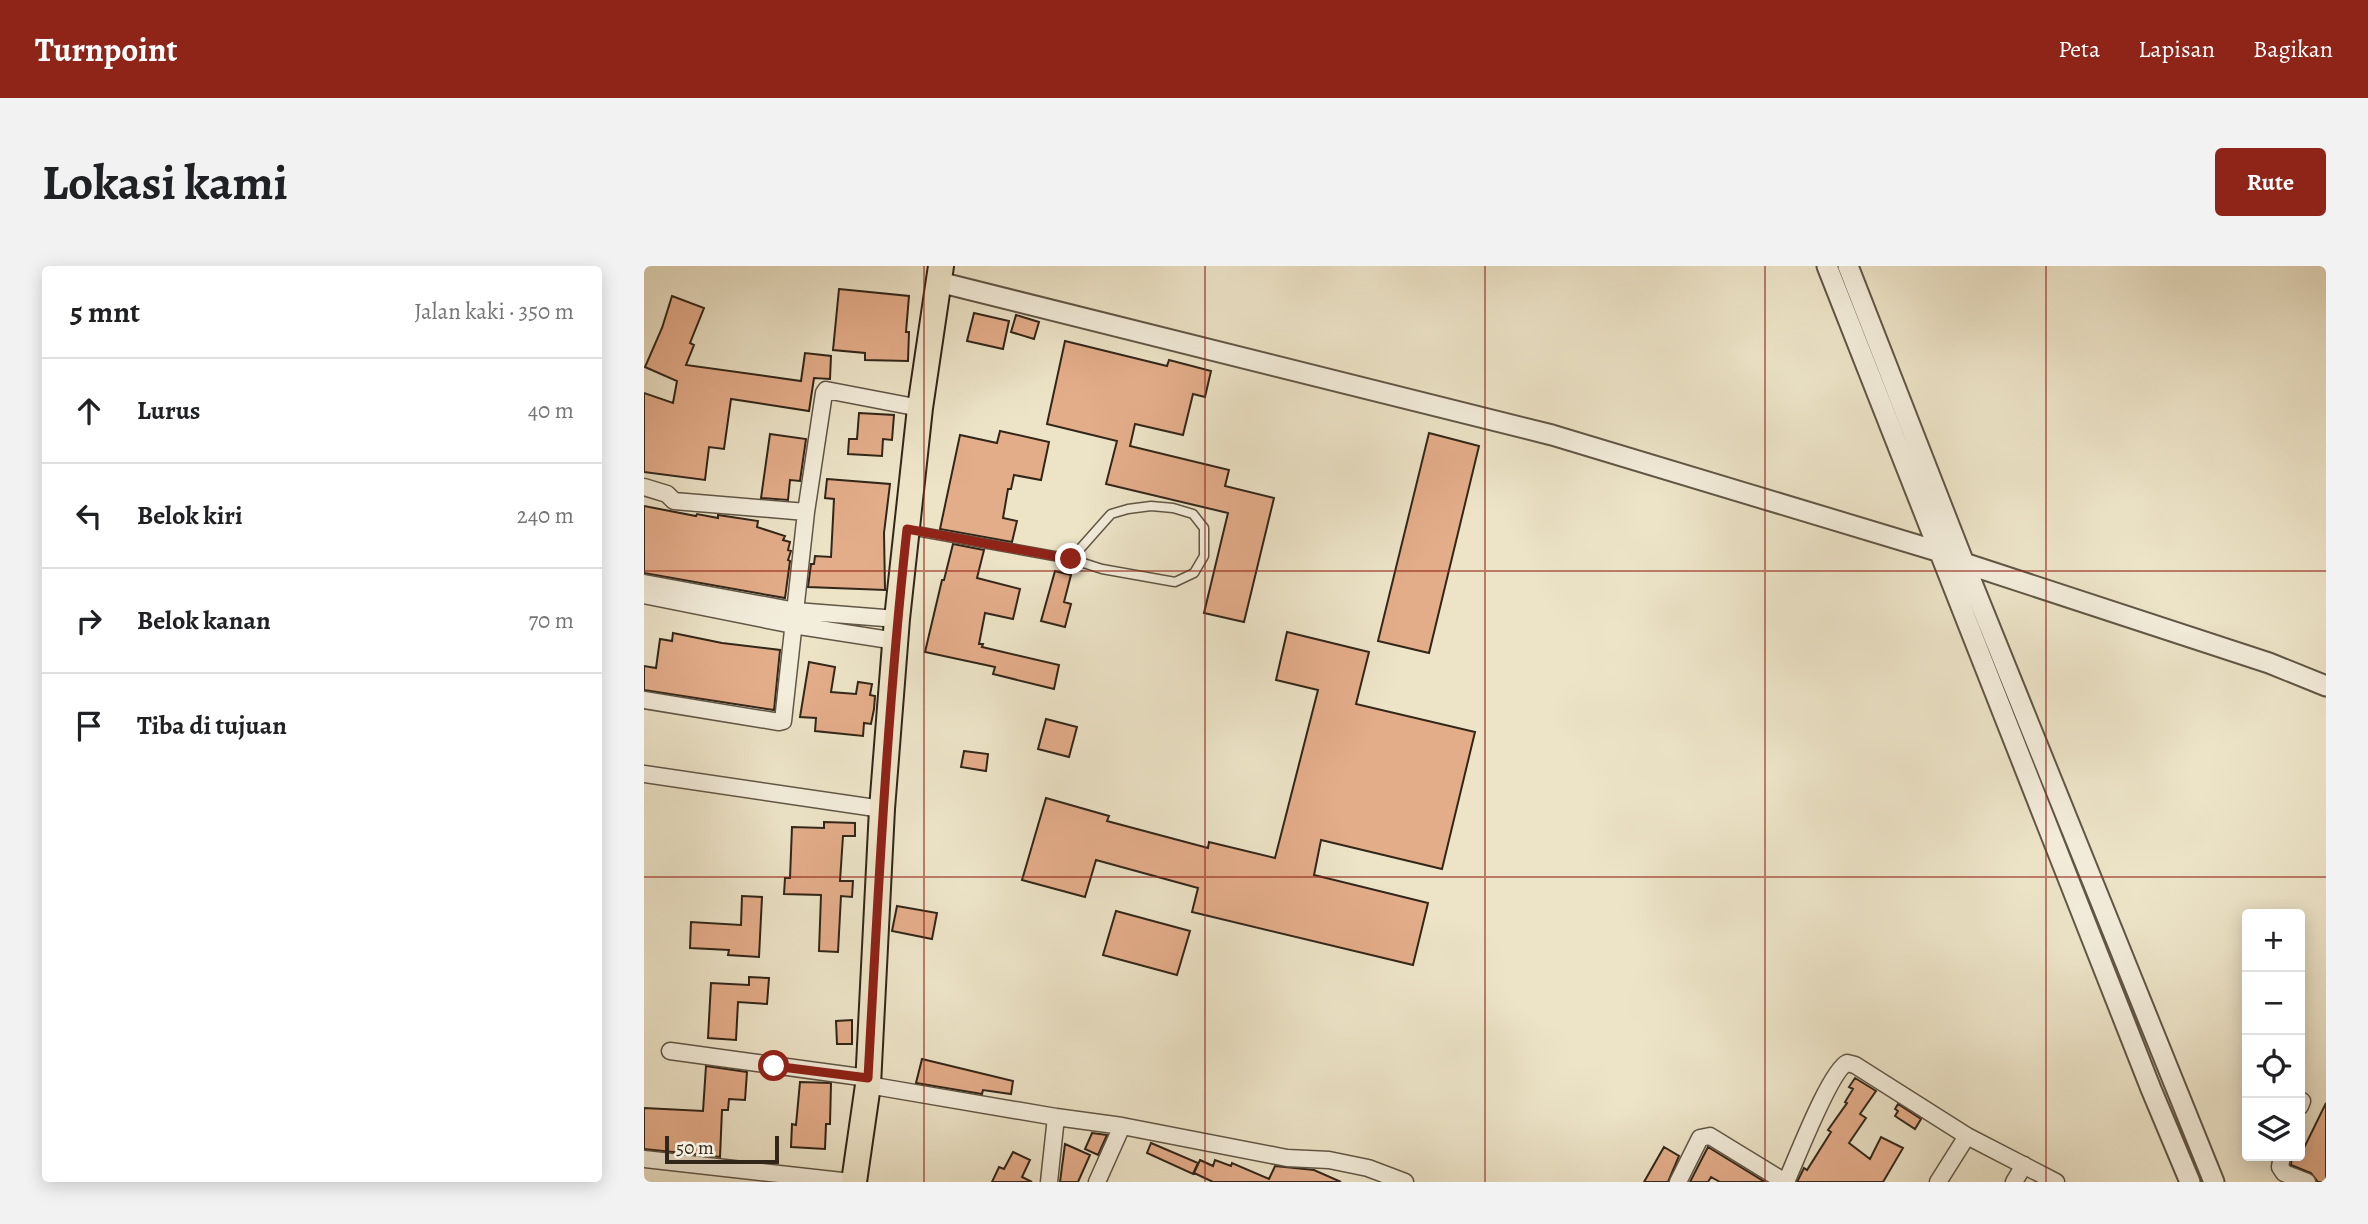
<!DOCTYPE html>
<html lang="id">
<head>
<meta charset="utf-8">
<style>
  :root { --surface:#fff; --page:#f2f2f2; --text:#202124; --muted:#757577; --line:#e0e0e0; --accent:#8f2418 }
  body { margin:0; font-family:Alegreya,serif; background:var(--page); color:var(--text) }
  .controls { position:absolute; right:21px; bottom:21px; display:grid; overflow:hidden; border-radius:7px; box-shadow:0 4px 18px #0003 }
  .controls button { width:63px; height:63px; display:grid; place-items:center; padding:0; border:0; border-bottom:2px solid var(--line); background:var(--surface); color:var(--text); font:35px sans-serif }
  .scale { position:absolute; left:21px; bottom:18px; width:114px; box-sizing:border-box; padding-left:7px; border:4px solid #322619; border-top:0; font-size:19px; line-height:24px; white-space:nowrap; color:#322619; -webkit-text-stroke:5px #f3eddb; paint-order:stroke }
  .stop { position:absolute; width:21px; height:21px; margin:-16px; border:5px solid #8f2418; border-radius:50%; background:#fff }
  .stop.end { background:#8f2418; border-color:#fff; box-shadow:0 2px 7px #0008 }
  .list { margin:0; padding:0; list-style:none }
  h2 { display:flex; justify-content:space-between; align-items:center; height:91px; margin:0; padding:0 28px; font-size:30px }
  h2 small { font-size:23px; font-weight:400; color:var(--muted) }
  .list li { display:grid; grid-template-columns:46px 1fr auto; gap:21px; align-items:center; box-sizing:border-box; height:105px; padding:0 28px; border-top:2px solid var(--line) }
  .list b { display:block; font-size:26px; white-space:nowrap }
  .list em { font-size:23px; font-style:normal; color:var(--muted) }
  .icon { flex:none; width:38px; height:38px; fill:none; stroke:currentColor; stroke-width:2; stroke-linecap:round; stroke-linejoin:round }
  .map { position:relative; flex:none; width:1682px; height:916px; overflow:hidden; border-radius:7px }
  header { display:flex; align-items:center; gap:42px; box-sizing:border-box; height:98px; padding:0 35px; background:var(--accent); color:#fff }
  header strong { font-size:33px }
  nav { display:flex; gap:38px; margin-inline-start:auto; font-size:24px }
  .intro { display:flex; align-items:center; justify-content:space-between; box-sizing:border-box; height:168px; padding:0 42px }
  h1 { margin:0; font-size:49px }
  .button { padding:18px 32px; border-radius:7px; background:var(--accent); color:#fff; font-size:24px; font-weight:700 }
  main { display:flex; gap:42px; padding:0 42px }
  aside { flex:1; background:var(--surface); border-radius:7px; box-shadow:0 4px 18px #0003 }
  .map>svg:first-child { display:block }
  .building { fill:#e4ad8a; stroke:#322619; stroke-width:2 }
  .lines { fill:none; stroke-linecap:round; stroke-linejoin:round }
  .service-casing { stroke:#615645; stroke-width:11 }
  .minor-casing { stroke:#615645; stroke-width:19 }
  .tertiary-casing { stroke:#615645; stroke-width:23 }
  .primary-casing { stroke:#322619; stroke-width:28 }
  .service { stroke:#f3eddb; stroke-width:8 }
  .minor { stroke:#f3eddb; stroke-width:16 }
  .tertiary { stroke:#f3eddb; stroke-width:19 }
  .primary { stroke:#ede4c8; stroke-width:24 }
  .route { stroke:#8f2418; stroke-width:9 }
  .grid { fill:none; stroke:#8f2418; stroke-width:2; stroke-opacity:0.55 }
</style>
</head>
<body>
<header>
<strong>Turnpoint</strong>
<nav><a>Peta</a><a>Lapisan</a><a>Bagikan</a></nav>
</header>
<div class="intro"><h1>Lokasi kami</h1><a class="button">Rute</a></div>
<main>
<aside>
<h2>5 mnt<small>Jalan kaki · 350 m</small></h2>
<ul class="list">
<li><svg class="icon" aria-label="ahead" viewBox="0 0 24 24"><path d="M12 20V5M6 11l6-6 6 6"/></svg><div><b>Lurus</b></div><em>40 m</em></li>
<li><svg class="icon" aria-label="left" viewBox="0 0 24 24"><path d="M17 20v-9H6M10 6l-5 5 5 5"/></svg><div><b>Belok kiri</b></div><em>240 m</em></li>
<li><svg class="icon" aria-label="right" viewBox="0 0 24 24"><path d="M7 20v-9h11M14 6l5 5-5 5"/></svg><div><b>Belok kanan</b></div><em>70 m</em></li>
<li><svg class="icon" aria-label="arrive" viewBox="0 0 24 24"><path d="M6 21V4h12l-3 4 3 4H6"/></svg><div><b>Tiba di tujuan</b></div></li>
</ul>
</aside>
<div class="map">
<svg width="1682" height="916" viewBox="0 0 1682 916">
  <rect width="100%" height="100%" fill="#ede4c8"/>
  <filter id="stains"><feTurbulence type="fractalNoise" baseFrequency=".00286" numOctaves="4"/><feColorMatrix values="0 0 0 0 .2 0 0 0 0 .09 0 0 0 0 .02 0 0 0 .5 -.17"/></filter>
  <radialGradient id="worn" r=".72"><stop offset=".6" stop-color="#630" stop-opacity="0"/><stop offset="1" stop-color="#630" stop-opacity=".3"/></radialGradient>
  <!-- building -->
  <path class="building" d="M195 23 265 30 262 66H265L264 95 221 94V87L189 84Z
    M28 30 60 42 46 77 50 79 42 99 157 115 161 87 187 90 186 113 170 112 165 145 87 133 80 183 65 181 61 214 0 206V127L29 137 33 115 1 101 18 62Z
    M330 47 365 55 359 83 323 75Z
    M372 49 395 56 390 73 367 66Z
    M421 75 523 100 525 94 567 105 561 131 549 128 539 169 491 158 486 180 585 204 581 220 630 232 600 356 560 347 584 247 462 218 473 175 403 158Z
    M215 147 250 149 248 174 239 173 238 190 204 188 205 173H213Z
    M356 165 405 176 397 214 370 209 367 223H364L359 252 373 255 368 276 296 263 316 169 353 177Z
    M785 167 835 180 785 387 734 375Z
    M126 168 162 173 156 215 146 214 144 234 117 232Z
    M183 213 246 218 240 267 241 324 164 321 167 298H170L171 290 187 291 190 233 181 232Z
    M0 240 52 250 53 248 74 252V249L114 255 113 261 141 270 139 274 146 276 144 284 147 285 144 294 146 295 141 332 0 307Z
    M309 278 340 284 333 312 376 323 369 353 341 347 335 378H339L338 381 415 399 410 423 349 408 351 401 281 386 298 314H300Z
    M411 305 427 309 420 336 427 338 421 361 397 355Z
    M643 366 725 386 712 438 831 466 798 603 677 574 670 609 784 637 769 699 548 646 554 622 452 594 441 631 378 614 402 532 465 550 463 555 564 582 565 576 631 592 674 424 632 414Z
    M29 367 78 377 136 384 130 444 0 424V400L12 402 16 373 28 375Z
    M165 396 191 401 187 426 212 428 214 416 228 418 226 429 231 430 230 443 227 458 220 457 219 470 171 465 172 452 156 451Z
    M402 453 433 461 425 491 394 483Z
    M320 485 344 488 342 505 317 501Z
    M180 556 211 557V570H199L196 615H209L208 631 197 630 194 686 175 685 177 629 140 628 141 612H146L148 561 180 562Z
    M98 630 118 631 115 691 84 689 85 684 46 682 47 656 97 659Z
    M253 640 293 647 288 673 248 665Z
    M472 645 546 665 533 709 459 689Z
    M105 711 125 712 123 738 94 736 92 774 64 772 67 717 105 719Z
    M208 754V778H193L192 755Z
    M278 793 369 815 367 828 339 824 338 828 272 817Z
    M62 800 103 806 101 834 85 833 84 844H78L76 891 0 883V842L59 845Z
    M1211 812 1232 825 1216 848 1222 852 1205 877 1226 893 1237 871 1259 882 1239 916H1153L1160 902 1163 904 1187 866 1184 864 1203 837 1201 836 1209 823 1205 821Z
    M156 816 187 817 186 858H182L181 883 147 881 148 858 152 859Z
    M1682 837V916H1674L1667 907 1647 899 1648 890H1656V880L1660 882Z
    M1254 838 1277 853 1271 863 1251 850 1254 845 1251 843Z
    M448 867 463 869 454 889 441 883Z
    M507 877 554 897 549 908 503 887Z
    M421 878 446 889 434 916H416Z
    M1020 881 1035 890 1024 916H1000Z
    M1064 881 1121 916H1076L1067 911 1064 916H1046Z
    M369 886 386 894 378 911 388 916H348L355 901 360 903Z
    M556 894 569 900 571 894 587 900 588 897 625 913 631 900 670 904 697 916H569L550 907Z"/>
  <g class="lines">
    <!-- service casing -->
    <g class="service-casing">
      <path id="service" d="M266 264 427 293 458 303 531 316 550 307 560 290V262L549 248 529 242 507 240 484 243 467 248 427 293"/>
    </g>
    <!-- minor casing -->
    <g class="minor-casing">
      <path id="minor" d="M0 221 23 228 30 235 162 246
        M0 317 152 345 253 353
        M0 329 149 359 252 375
        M0 434 135 456 139 455 162 246 180 127 182 124 276 142
        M0 508 238 543
        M26 785 224 812
        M224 819 412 851 478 860 643 892 685 894 724 902 761 916
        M1656 840 1658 835
        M1638 890 1636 901 1640 907 1663 916
        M0 893 207 916
        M405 916 412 851
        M453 916 478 860
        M1034 916 1056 872 1066 870 1141 916
        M1142 916C1152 894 1186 805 1203 797L1211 799 1323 870 1412 916
        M1294 916 1323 870
        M1370 916 1380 899"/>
    </g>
    <!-- tertiary casing -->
    <g class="tertiary-casing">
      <path id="tertiary" d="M1183 0 1507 823 1546 916
        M1204 0 1320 297 1570 916
        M295 16 908 169 1293 285 1320 297 1625 397 1682 420"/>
    </g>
    <!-- primary casing -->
    <g class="primary-casing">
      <path id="primary" d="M210 916 224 819 238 543 253 353 276 142 297 0"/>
    </g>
    <!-- service -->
    <use href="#service" class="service"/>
    <!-- minor -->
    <use href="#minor" class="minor"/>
    <!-- tertiary -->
    <use href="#tertiary" class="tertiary"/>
    <!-- primary -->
    <use href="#primary" class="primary"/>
  </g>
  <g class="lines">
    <!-- route -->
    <path class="route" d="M130 800 224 812C234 629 243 446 263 263L427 293"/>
  </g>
  <!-- grid -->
  <path class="grid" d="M280 0V916M561 0V916M841 0V916M1121 0V916M1402 0V916M0 305H1682M0 611H1682"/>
  <rect width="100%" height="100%" filter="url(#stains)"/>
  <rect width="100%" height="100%" fill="url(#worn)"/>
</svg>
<div class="controls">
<button>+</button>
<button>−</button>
<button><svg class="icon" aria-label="locate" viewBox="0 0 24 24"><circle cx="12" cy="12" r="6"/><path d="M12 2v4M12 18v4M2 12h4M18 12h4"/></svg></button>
<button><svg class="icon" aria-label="layers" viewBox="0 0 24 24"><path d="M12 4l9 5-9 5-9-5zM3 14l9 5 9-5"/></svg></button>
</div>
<div class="scale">50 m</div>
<div class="stop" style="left:130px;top:800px"></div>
<div class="stop end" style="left:427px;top:293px"></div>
</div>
</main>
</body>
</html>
